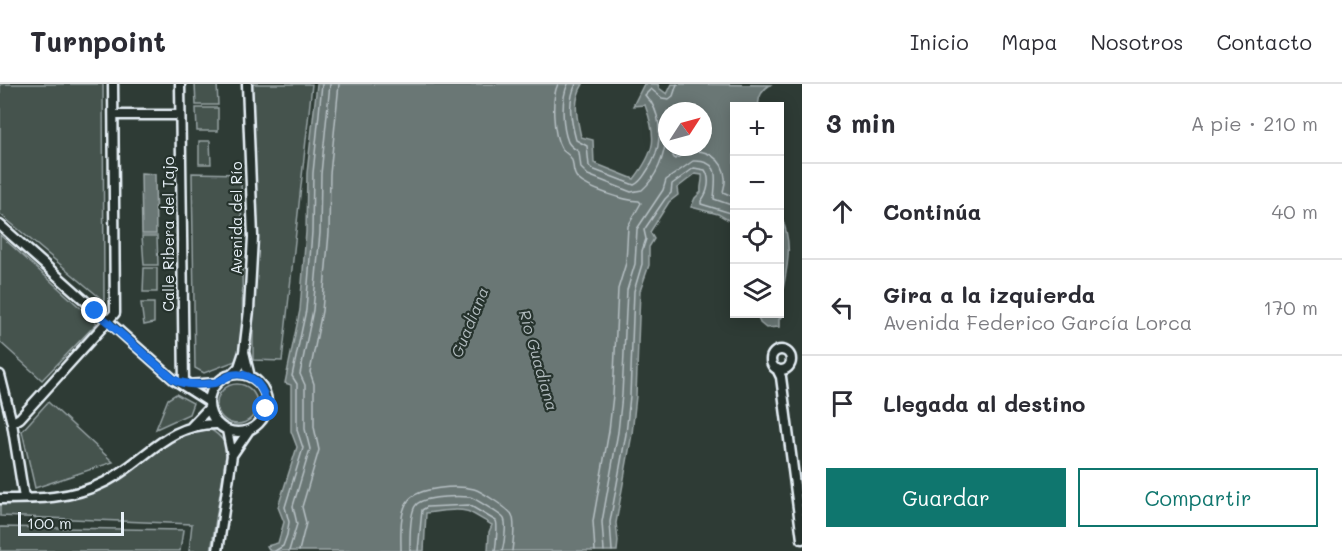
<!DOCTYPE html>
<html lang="es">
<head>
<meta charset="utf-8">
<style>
  :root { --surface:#fff; --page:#f2f2f3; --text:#2b2b33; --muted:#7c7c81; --line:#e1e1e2; --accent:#0f766e }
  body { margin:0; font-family:Mali,sans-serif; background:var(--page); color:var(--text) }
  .controls { position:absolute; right:18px; top:18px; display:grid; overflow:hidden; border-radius:0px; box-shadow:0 3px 15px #0003 }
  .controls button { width:54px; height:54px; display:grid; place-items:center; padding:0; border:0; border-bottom:2px solid var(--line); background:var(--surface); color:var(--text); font:30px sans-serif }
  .compass { position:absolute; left:658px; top:18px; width:54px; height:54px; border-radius:50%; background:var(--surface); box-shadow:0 3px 15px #0003; rotate:54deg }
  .scale { position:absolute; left:18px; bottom:15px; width:106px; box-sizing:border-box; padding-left:6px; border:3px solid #e8f1f8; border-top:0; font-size:16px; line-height:21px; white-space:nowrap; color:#e8f1f8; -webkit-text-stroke:4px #26332d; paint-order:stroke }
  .stop { position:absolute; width:18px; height:18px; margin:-14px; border:4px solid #1a73e8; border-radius:50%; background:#fff }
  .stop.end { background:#1a73e8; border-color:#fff; box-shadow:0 2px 6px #0008 }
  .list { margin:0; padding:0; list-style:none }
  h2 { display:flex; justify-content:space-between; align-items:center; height:78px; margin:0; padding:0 24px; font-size:26px }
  h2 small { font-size:20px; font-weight:400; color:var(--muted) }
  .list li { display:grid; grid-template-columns:39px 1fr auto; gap:18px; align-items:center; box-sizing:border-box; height:96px; padding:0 24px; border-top:2px solid var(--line) }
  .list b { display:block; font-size:22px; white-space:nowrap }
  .list p { margin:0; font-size:20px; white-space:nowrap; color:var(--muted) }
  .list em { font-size:20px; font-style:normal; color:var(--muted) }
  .actions { display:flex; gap:12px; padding:18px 24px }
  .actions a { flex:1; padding:14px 0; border:2px solid var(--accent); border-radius:0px; text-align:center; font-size:21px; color:var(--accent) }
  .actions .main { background:var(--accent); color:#fff }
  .icon { flex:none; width:33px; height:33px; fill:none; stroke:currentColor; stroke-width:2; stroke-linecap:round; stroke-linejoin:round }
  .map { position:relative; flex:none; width:802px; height:467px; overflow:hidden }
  header { display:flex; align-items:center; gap:36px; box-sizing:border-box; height:84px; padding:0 30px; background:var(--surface); border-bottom:2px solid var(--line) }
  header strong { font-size:28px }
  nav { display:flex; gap:33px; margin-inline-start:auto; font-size:21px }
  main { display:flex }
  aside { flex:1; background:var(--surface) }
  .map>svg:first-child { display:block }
  .green { fill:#45524e; stroke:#96a2a3; stroke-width:1.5 }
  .water { fill:#6b7775; stroke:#9da8a9; stroke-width:1.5; fill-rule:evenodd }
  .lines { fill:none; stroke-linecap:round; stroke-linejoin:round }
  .shore { stroke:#b6c0c4; stroke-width:1.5 }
  .minor-casing { stroke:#e8f1f8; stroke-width:13 }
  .minor { stroke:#26332d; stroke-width:8 }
  .route { stroke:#1a73e8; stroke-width:8 }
  .labels { text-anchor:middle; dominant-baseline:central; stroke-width:4.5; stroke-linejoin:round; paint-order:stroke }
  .street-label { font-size:15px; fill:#e8f1f8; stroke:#26332d }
  .water-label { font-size:16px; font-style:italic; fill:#b0babd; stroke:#26332d }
</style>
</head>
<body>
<header>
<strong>Turnpoint</strong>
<nav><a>Inicio</a><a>Mapa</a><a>Nosotros</a><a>Contacto</a></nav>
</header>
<main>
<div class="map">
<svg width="802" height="467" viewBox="0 0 802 467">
  <rect width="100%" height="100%" fill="#2e3b35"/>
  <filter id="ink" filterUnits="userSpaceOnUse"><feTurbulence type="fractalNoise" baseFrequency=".0167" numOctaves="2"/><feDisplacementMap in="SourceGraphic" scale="12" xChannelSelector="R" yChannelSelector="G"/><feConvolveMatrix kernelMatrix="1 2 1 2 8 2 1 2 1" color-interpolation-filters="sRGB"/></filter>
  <g filter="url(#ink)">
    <!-- green -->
    <path class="green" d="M0 0H103L104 217 0 130Z
      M195 0H217L218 21H196Z
      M252 0H312L282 277 253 276Z
      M196 24H218V47H197Z
      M199 57H210L211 80H199Z
      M192 89 241 90 243 262 238 276 204 289 195 284Z
      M0 151 97 239 42 296 0 258Z
      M142 152H157L158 181H144Z
      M144 184H157V208H143Z
      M141 219H154V239L144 241Z
      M217 320a20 20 0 1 1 40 0a20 20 0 1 1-40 0Z
      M176 310 193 319 189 330 156 345 168 315Z
      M48 318 113 378 35 404 22 347Z
      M206 343C216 348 224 354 227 365L211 467H189L192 440 0 432V414C36 414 71 420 104 403 139 386 165 346 206 343Z
      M0 443 183 446 180 467H0Z"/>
    <!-- water -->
    <path class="water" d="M317 0H583C572 18 577 33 581 53L593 56 594 79 634 95C656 66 657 54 645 21L633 22 644 0H658L659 4 667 10 672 0 770 1C763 5 757 14 759 22H734V135L730 137 718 130 691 123 695 114 701 108C700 102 703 96 702 91L695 90 677 104 678 111 669 118 650 148 654 155 649 163V181L640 207 636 312 632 350 616 439 618 457 617 467H488L489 448 492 441C486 438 470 427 466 427 454 424 439 428 426 429L424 467H270L267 462 278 459 284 438 278 423 297 363 291 347V301L285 299 300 226 306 148 307 89ZM667 27H703V63H667Z
      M141 89 155 90 156 150H142Z
      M780 130C796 164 785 188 780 222Z
      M780 223 782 232 779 235V243L766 244 760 239 757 230H780Z"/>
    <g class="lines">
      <!-- shore -->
      <path class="shore" d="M558 0C551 14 553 50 561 64 563 68 569 70 571 74 575 81 571 88 578 95 588 105 626 117 639 117L641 119 628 142 626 179 618 205 613 311 609 347 593 437 595 467
        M568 0C561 14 562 43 568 58 571 63 575 65 579 68L581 84 588 91 631 108 642 106C659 91 665 70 667 48
        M576 0C567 18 571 37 576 56L587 62 589 82 592 85 634 101C641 98 643 93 647 87 661 68 664 39 651 18 649 16 647 14 645 11L651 5 662 14 669 15 673 12 677 0
        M675 63 673 72 675 75C679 73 683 70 688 69 705 63 724 75 725 94 726 98 724 103 723 108L734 113
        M275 467 283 462 287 451 289 438 285 423 303 364 297 346V300L292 292 306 226 312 148 313 89 322 0
        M289 467 297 440 293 422 310 365 305 345V301L300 290 313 226 320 149 321 90 330 0
        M299 467 306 439 302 423 319 366 314 343V300L310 288 322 227 329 149 330 90 339 0
        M401 467C401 453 399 429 408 417 417 403 459 401 474 405 481 407 509 425 512 431 516 439 513 458 512 467
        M410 467C410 456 409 429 416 421 423 412 459 412 470 413 474 414 502 431 504 435 507 440 504 461 502 467
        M418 467 422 426 427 423 469 421 496 437C498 440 496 462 495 467
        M604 467 602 438 618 348 622 311 627 206 635 180 637 145 663 106 666 96 693 77C722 76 715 95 714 115L734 122
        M612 467 610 438 626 350 630 312 634 207 642 180V167L646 155 644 146 665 115 671 109 672 100 694 84 705 86C711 95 708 109 701 117V120L734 130"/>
      <!-- minor casing -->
      <g class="minor-casing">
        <path id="minor" d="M180 0 184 301
          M114 31H180
          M0 141 173 295 209 318
          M771 276a10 10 0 1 1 20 0a10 10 0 1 1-20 0Z
          M244 268 250 293
          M777 285 781 293 802 455
          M209 319a29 29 0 1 1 58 0a29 29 0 1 1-58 0Z
          M0 291 12 339 24 414
          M231 291 239 283 244 268 249 226 253 153 247 0
          M185 301 217 299
          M12 339 20 334 115 229 113 0
          M191 343 209 324
          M232 371 249 346
          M0 415C36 415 72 415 105 398 145 378 166 339 218 340
          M218 467 232 371 227 346"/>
      </g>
      <!-- minor -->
      <use href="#minor" class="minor"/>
    </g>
  </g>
  <g class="lines" filter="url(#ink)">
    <!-- route -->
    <path class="route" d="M95 227 173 295C185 302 200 301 214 299 220 298 225 293 231 291 253 286 267 306 266 325"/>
  </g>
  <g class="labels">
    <!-- street labels -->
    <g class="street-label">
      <text transform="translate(236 134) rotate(-90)">Avenida del Río</text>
      <text transform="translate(168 150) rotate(-90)">Calle Ribera del Tajo</text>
    </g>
    <!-- water labels -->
    <g class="water-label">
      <text transform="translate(469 238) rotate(-68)">Guadiana</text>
      <text transform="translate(539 276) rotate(74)">Río Guadiana</text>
    </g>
  </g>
</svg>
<div class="controls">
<button>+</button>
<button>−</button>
<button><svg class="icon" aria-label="locate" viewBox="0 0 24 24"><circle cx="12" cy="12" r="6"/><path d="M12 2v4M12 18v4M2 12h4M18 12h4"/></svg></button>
<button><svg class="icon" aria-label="layers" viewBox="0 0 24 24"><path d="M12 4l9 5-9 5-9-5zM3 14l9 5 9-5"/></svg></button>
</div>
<svg class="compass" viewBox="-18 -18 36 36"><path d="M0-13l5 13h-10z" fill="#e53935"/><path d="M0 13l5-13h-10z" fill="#7c7c81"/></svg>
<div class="scale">100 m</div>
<div class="stop" style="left:266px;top:325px"></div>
<div class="stop end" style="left:95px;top:227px"></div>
</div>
<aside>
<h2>3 min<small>A pie · 210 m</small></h2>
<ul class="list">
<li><svg class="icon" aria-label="ahead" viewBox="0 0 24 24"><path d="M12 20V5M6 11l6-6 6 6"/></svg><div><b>Continúa</b></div><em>40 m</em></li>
<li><svg class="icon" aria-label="left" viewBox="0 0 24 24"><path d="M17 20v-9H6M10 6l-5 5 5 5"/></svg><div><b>Gira a la izquierda</b><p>Avenida Federico García Lorca</p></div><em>170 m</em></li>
<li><svg class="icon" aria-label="arrive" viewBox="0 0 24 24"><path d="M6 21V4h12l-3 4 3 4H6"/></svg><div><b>Llegada al destino</b></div></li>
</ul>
<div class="actions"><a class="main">Guardar</a><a>Compartir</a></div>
</aside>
</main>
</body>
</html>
